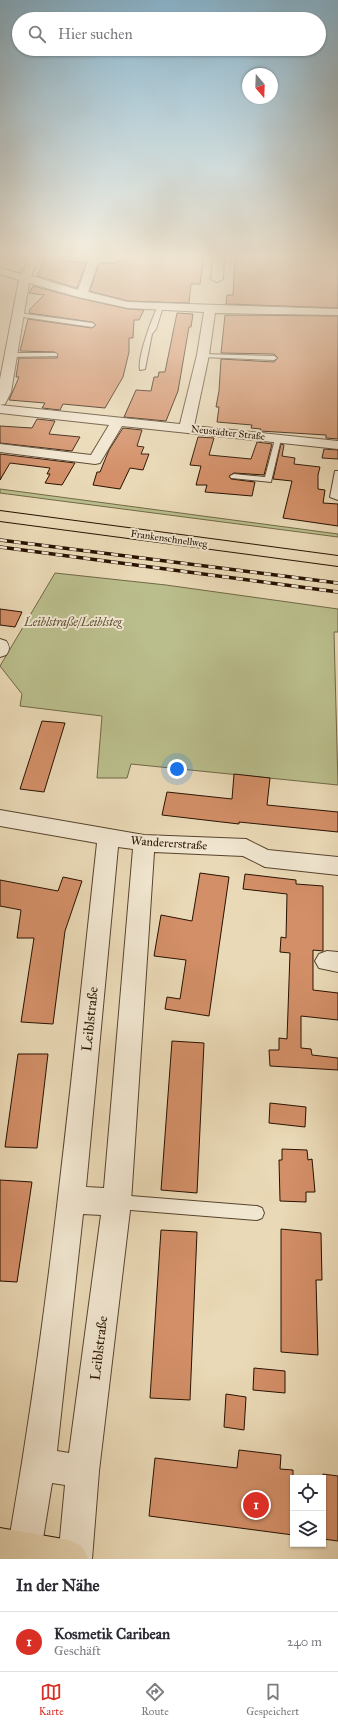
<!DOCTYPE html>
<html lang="de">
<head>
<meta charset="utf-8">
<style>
  :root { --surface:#fff; --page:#f7f7f7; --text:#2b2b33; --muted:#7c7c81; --line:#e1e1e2; --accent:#d93025 }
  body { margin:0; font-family:"IM FELL Great Primer",serif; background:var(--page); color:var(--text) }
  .controls { position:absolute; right:12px; bottom:12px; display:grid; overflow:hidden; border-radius:0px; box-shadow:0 1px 3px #0004 }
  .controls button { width:36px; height:36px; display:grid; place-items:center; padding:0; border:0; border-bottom:1px solid var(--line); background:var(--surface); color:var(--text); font:20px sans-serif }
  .compass { position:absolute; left:242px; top:68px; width:36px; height:36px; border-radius:50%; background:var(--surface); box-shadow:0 1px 3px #0004; rotate:161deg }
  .you { position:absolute; left:177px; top:769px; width:14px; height:14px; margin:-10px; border:3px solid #fff; border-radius:50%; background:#1a73e8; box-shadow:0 0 0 6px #1a73e833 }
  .badge { display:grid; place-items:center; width:26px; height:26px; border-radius:50%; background:var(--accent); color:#fff; font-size:13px; font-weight:700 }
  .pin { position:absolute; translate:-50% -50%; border:2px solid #fff; box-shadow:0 1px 4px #0006 }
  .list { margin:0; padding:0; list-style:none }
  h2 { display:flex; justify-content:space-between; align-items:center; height:52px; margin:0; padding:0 16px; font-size:17px }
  h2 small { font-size:13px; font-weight:400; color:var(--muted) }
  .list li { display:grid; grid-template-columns:26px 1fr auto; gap:12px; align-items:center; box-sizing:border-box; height:60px; padding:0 16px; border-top:1px solid var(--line) }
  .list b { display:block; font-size:15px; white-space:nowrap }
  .list p { margin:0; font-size:13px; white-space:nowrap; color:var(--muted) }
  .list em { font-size:13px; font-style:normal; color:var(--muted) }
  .icon { flex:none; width:22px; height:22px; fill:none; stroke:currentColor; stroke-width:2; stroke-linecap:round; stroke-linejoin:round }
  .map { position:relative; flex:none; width:338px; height:1559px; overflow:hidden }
  .search { position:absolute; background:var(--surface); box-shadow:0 1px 3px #0004; left:12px; right:12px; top:12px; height:44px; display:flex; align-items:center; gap:10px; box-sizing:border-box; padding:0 14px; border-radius:22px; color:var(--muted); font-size:15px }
  .sheet { height:112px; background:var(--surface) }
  nav { display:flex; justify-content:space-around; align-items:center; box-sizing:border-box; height:56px; border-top:1px solid var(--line); background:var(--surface); font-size:11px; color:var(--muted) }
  nav a { display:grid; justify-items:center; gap:2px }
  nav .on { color:var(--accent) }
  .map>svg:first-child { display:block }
  .green { fill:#babe8c; stroke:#716846 }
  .building { fill:#d38f68; stroke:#281200 }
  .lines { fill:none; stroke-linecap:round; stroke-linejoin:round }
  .service-casing { stroke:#58442e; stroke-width:2 }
  .minor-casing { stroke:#58442e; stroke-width:2 }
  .primary-casing { stroke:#281200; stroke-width:2 }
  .trunk-casing { stroke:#281200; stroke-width:2 }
  .service { fill:#f1e6d0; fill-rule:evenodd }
  .minor { fill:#f1e6d0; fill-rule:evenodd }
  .primary { fill:#ead9b6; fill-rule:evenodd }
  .trunk { fill:#ead9b6; fill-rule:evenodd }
  .rail-casing { stroke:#281200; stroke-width:3.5 }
  .rail { stroke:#f1e6d0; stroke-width:2.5; stroke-dasharray:7; stroke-linecap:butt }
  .labels { text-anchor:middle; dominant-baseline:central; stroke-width:4; stroke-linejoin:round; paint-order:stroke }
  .far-street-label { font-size:10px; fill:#281200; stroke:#f1e6d0 }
  .park-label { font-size:12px; font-style:italic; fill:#5b4e31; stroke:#f1e6d0 }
  .street-label { font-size:12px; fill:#281200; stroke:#f1e6d0 }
  .near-street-label { font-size:14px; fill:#281200; stroke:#f1e6d0 }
</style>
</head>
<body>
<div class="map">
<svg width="338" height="1559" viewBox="0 0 338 1559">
  <rect width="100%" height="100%" fill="#ead9b6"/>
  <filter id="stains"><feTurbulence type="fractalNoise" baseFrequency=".005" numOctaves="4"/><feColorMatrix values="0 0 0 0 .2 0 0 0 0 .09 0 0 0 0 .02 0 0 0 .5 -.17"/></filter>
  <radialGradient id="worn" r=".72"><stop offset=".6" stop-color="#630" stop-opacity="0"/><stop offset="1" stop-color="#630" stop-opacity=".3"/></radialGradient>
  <!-- green -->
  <path class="green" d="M0 489 338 534V537L0 493Z
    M55 573 166 585 338 609V632H334L338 785 131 764 127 778H97L102 716 20 706 22 694 0 666Z"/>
  <!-- building -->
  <path class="building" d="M48 256H62V259L64 261 86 263 77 288 37 276 45 258H48Z
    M120 256 204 257 200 284H191L189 303 128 301 90 291 99 264 117 263 122 259Z
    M235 256 338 259V308L226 304 227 295H233Z
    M33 286 78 298 128 309 144 310 139 320H134L133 338H129V352L123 377 105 408 63 404 60 410 42 408 45 403 9 400 19 377H16L19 358H57L58 356 55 352 20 351 28 319 92 328 96 325 92 322 29 313 30 309 44 295 29 293Z
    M177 313 193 314 191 327H189L178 391 166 421 124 417 136 390 151 391 154 377H158L159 372H165Z
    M225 315 338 316V439L326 438V435L260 431 261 429 251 428 252 425 217 422 219 407H216L219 391 221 359 274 362 278 358 274 354 221 353Z
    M37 419 55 421 49 434 80 437 72 451 0 443V426L32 428Z
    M123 428 142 430 137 446 144 447 141 454H149L143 470 130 468 120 489 93 485 97 472H100L109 450Z
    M198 437 214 438 209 455 251 459 257 442 272 444 264 475 234 473 229 476 231 479 255 482 252 496 205 492 207 485H196L201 466 190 465Z
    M281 444 284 445 282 456 295 458 294 464 320 467 318 475V489L325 490 323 503 338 504V526L283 518 292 481 273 479Z
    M324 449 338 450V459L322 458Z
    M0 454 75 463 62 485 45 483 50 474H47L50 468 10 463 0 480Z
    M0 609 22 612 15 627 0 625Z
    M42 721 65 723 44 792 20 789Z
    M234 774 270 778 267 805 338 812V832L239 822V824L162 815 167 792 232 799Z
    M200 873 229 877 209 1016 165 1009 167 997 180 999 186 960 154 956 161 915 192 921Z
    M245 874 296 880V884L323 886V951L313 950V990L338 993V1020L301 1016V1048L311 1049 312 1055 338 1058V1070L270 1066 269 1050H279V1038L287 1039 290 953 280 952 281 937 286 938 287 894 243 889Z
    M63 877 82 881 65 931 53 1024 21 1022 34 938H17L21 910 0 906V880L58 891Z
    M172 1041 204 1043 197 1193 161 1190Z
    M18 1054H48L37 1148 5 1147Z
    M270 1103 306 1107 305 1127 269 1123Z
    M282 1149 307 1150 308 1160 312 1159 315 1192H306V1202L280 1201 279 1160H282Z
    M0 1180 32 1182 17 1282 0 1281Z
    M281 1229 321 1233 322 1280H316L318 1355 281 1352Z
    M161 1230 197 1232 190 1400 150 1398Z
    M254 1368 285 1371V1393L253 1390Z
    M226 1394 246 1397 244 1430 224 1427Z
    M239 1450 281 1455 280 1469 293 1470V1535L149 1516 155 1458 237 1468Z
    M323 1474 338 1476V1541L323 1539Z"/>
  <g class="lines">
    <!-- service casing -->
    <g class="service-casing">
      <path id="service" d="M158 306 163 307 156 329 152 334 145 369 140 370C137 358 152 318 158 306Z
        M18 313 92 323 95 325 92 327 16 316 15 315Z
        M55 353 57 354V356L11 357 8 355 11 353Z
        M201 354 274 356 277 358 274 360 203 357 200 355Z
        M278 437 281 439 271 482 231 478 230 476 234 474 265 477 275 439Z
        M335 471H338V500L330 497Z
        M118 1195 257 1206 262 1208 264 1213 262 1218 257 1220 118 1209 113 1207 111 1202 113 1197Z"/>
    </g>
    <!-- minor casing -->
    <g class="minor-casing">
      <path id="minor" d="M30 256H40L31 276 78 290 88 262 64 260 63 258 64 256 120 257 121 259 116 262H98L88 292 128 302 338 309V315L215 313 209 355 194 426 338 441V449L122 426 100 463 95 464 0 452V444L91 455 109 425 0 413V405L180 424 197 355 204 312 128 308 78 297 29 283 11 392 5 404 0 405V379L19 280 0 274V268L21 274Z
        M214 256H224L223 279 217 282 211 279Z
        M0 639 6 641C10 646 10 650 6 655L0 657Z
        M0 810 144 835 246 839 268 850 338 857V875L265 867 243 856 154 852 131 1202 99 1471 92 1559H58L65 1485 52 1483 41 1551 38 1559H10L7 1551C49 1318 71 1079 97 843L0 826ZM118 847 133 849 104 1188 86 1187ZM83 1214 101 1215 69 1453 57 1451Z
        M327 951 338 952V972L319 968 315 961 319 954Z"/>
    </g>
    <!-- primary casing -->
    <g class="primary-casing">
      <path id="primary" d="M0 1528 69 1540 82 1546 88 1559H0Z"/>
    </g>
    <!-- trunk casing -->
    <g class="trunk-casing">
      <path id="trunk" d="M0 511 338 556V566L0 521Z"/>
    </g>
    <!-- service -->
    <use href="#service" class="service"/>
    <!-- minor -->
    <use href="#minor" class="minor"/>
    <!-- primary -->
    <use href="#primary" class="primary"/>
    <!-- trunk -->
    <use href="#trunk" class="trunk"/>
    <!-- rail casing -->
    <g class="rail-casing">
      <path id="rail" d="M0 540 338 583
        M0 547 338 592"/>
    </g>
    <!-- rail -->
    <use href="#rail" class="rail"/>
  </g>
  <!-- sky -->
  <linearGradient id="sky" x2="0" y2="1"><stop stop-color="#88b6d0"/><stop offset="0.54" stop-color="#f6eede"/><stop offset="1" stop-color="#f6eede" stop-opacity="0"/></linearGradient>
  <rect width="338" height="474" fill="url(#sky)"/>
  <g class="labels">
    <!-- far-street labels -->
    <g class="far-street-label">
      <text transform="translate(228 433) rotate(6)">Neustädter Straße</text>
      <text transform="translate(169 539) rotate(8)">Frankenschnellweg</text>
    </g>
    <!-- park labels -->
    <g class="park-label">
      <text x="73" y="622">Leiblstraße/Leiblsteg</text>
    </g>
    <!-- street labels -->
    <g class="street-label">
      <text transform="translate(169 843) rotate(4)">Wandererstraße</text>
    </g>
    <!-- near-street labels -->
    <g class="near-street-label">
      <text transform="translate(90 1019) rotate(-84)">Leiblstraße</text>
      <text transform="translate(99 1348) rotate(-83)">Leiblstraße</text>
    </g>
  </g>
  <rect width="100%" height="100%" filter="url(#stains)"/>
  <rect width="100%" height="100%" fill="url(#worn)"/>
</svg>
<div class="controls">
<button><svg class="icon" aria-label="locate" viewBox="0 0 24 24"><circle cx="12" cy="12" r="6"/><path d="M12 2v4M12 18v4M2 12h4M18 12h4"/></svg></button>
<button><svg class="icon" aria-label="layers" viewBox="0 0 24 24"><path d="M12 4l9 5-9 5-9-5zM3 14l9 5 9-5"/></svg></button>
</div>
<svg class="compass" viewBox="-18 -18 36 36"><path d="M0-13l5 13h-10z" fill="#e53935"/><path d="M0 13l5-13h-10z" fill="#7c7c81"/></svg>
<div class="you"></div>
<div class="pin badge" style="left:256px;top:1505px">1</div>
<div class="search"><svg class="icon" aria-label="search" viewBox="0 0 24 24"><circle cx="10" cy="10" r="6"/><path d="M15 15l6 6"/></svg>Hier suchen</div>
</div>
<section class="sheet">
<h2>In der Nähe<small></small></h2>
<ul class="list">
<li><span class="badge">1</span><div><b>Kosmetik Caribean</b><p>Geschäft</p></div><em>240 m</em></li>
</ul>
</section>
<nav>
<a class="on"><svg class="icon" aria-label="map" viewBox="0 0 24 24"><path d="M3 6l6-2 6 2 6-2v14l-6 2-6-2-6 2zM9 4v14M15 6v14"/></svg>Karte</a>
<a><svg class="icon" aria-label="directions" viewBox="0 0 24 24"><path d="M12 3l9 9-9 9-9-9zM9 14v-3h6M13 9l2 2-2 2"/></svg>Route</a>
<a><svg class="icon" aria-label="saved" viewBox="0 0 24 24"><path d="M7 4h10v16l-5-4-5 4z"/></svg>Gespeichert</a>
</nav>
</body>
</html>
